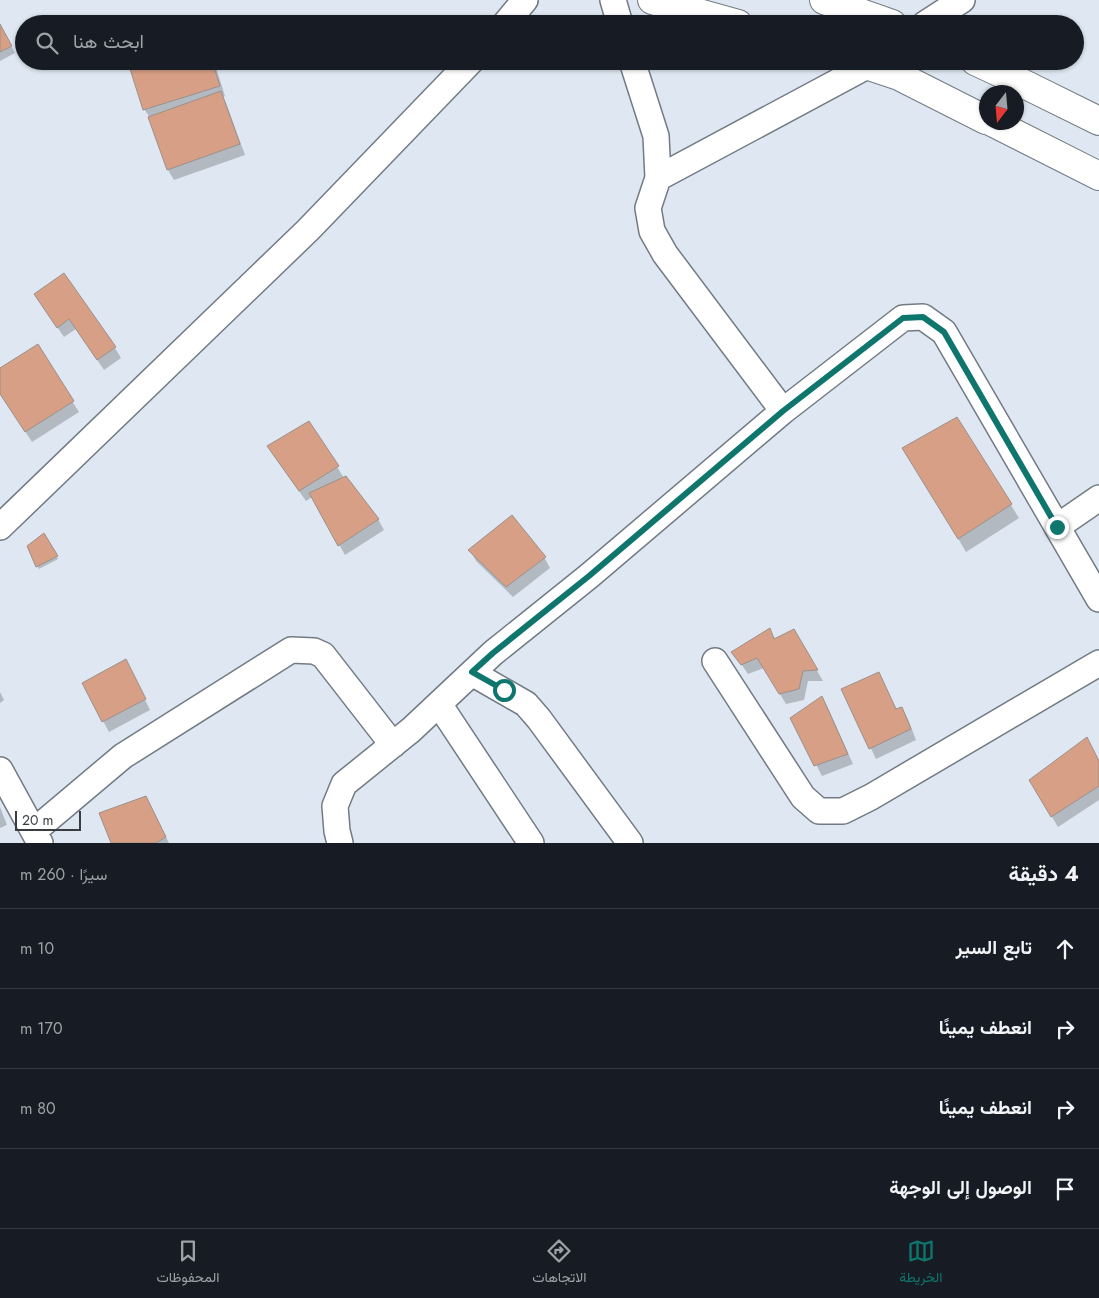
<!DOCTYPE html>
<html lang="ar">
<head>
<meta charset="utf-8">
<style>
  :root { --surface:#171b24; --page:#242831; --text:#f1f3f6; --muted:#9ea1a6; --line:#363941; --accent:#0f766e }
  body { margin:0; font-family:Jost,Vazirmatn,sans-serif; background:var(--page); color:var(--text); direction:rtl }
  .compass { position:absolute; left:979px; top:85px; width:45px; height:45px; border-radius:50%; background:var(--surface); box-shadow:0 1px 4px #0004; rotate:196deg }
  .scale { position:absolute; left:15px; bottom:12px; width:66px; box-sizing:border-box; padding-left:5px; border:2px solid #393d40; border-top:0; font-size:14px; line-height:18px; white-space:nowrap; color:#393d40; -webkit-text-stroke:4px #fff; paint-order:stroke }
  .stop { position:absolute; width:15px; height:15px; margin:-11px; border:4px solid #0f766e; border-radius:50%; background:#fff }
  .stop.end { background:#0f766e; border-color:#fff; box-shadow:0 1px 5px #0008 }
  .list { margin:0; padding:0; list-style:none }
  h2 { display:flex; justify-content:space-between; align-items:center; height:65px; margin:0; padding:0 20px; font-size:21px }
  h2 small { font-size:16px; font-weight:400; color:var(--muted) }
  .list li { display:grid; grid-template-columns:32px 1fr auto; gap:15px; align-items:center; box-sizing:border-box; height:80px; padding:0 20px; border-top:1px solid var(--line) }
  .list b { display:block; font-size:19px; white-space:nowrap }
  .list em { font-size:16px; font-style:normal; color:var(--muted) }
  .icon { flex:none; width:28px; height:28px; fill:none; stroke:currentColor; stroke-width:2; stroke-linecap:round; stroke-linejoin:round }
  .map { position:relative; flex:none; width:1099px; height:843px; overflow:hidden; direction:ltr }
  .search { position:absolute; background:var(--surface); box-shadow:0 1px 4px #0004; left:15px; right:15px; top:15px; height:55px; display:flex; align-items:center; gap:12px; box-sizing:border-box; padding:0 18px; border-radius:28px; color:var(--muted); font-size:19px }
  .sheet { height:385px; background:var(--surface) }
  nav { display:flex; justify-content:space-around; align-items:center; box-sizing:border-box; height:70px; border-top:1px solid var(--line); background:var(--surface); font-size:14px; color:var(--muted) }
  nav a { display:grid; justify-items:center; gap:2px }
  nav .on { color:var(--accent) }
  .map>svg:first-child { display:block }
  .shadow { fill:#0003 }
  .building { fill:#d79f85; stroke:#9c908b }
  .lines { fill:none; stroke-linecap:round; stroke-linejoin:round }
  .minor-casing { stroke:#727b83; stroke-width:28 }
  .primary-casing { stroke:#727b83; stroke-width:30 }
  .minor { stroke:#fff; stroke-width:25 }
  .primary { stroke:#fff; stroke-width:28 }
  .route { stroke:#0f766e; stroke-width:6 }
</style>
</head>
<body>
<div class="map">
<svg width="1099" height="843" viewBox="0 0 1099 843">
  <rect width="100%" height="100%" fill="#dfe8f2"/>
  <!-- shadow -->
  <path class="shadow" d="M0 26 15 53 0 61Z
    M161 61H214L225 96 223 97 226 103 245 155 174 180 168 170 151 119 144 109Z
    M35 295 115 348 121 358 104 370 76 329 64 337Z
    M37 346 79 412 32 442 0 392V369Z
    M956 418 1019 518 966 552 904 448Z
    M309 422 344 478 378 519 384 530 345 555 312 497 306 501 275 457 269 447Z
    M43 535 58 559 39 569 37 566Z
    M470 550 544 557 550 568 513 597 476 561Z
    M770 630 776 640 794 631 823 681H808L804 700 786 704 764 668 748 674 733 652Z
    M131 671 150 710 109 732 83 684Z
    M878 673 897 710 902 708 908 719 916 740 876 759 843 689Z
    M0 692 4 700 0 703Z
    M822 698 828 708 853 764 822 776 792 718Z
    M1099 763V800L1058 827 1030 780Z
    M146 797 169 843H113L101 814Z
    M0 807 7 825 0 828Z"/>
  <!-- building -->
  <path class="building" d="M0 24 12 46 0 52Z
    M156 61H212L220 86 143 110 130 69Z
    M221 91 240 144 167 170 148 117Z
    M64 273 116 347 97 360 69 319 57 328 34 294Z
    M38 344 74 401 25 432 0 394V368Z
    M957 417 1012 504 958 539 902 448Z
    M309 421 339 466 299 491 267 446Z
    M346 476 379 519 338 546 309 493Z
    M512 515 546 557 506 587 468 550Z
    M44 533 58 556 36 567 27 546Z
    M770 628 774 639 794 629 818 670 803 671 799 689 779 694 757 658 741 665 731 652Z
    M126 659 146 699 102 722 82 683Z
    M879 672 896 709 902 707 911 729 869 749 841 689Z
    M822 696 848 754 814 766 790 718Z
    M1087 737 1099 761V786L1051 817 1029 780Z
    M146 796 166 837 156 843H111L99 813Z"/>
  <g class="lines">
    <!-- minor casing -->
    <g class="minor-casing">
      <path id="minor" d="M613 0 620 24
        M505 24 525 0
        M925 24 962 0
        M632 61 656 136 658 178 648 208 652 231 665 254 783 411
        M658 178 867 66
        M0 527 308 230 471 61
        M1057 527 1099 498
        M715 661 803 797 819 811H843L871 797 1099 663
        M472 673 526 704 539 719 630 843
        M439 704 531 843
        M0 770 40 843
        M34 831 123 756 291 650 314 651 323 655 393 745
        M340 843 337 831 335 806 344 784 411 730 493 653 589 576 783 411 903 318 923 317 944 332 1099 599"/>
    </g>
    <!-- primary casing -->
    <g class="primary-casing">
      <path id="primary" d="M652 0 738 24
        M824 0 892 24
        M854 61 899 76 986 120
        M975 61 1022 83 1099 121
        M992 122 1099 176"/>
    </g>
    <!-- minor -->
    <use href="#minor" class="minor"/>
    <!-- primary -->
    <use href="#primary" class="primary"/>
  </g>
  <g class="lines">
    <!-- route -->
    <path class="route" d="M504 690 472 672 493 653 589 576 783 411 903 318 923 317 944 332 1057 527"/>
  </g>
</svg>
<svg class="compass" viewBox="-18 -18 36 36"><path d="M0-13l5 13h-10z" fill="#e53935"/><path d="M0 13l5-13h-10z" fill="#9ea1a6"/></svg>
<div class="scale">20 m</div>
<div class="stop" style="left:504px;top:690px"></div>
<div class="stop end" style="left:1057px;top:527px"></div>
<div class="search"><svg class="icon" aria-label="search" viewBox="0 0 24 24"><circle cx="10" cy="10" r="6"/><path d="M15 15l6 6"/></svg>ابحث هنا</div>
</div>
<section class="sheet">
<h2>4 دقيقة<small>سيرًا · 260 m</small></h2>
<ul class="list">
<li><svg class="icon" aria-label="ahead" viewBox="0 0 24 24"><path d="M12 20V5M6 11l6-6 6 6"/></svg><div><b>تابع السير</b></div><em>10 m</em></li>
<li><svg class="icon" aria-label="right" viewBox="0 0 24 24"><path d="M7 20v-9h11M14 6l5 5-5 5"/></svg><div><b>انعطف يمينًا</b></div><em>170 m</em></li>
<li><svg class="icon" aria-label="right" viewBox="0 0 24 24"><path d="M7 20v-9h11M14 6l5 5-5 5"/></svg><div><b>انعطف يمينًا</b></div><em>80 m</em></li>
<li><svg class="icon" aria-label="arrive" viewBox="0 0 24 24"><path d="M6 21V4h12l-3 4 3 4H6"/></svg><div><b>الوصول إلى الوجهة</b></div></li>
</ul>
</section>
<nav>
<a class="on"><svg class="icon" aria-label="map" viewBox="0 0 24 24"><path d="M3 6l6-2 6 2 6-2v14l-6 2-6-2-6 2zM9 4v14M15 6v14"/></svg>الخريطة</a>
<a><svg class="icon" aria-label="directions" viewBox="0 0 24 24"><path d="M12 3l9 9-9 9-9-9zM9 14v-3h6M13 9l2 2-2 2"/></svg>الاتجاهات</a>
<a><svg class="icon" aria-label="saved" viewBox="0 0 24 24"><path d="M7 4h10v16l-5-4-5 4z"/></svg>المحفوظات</a>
</nav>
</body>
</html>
